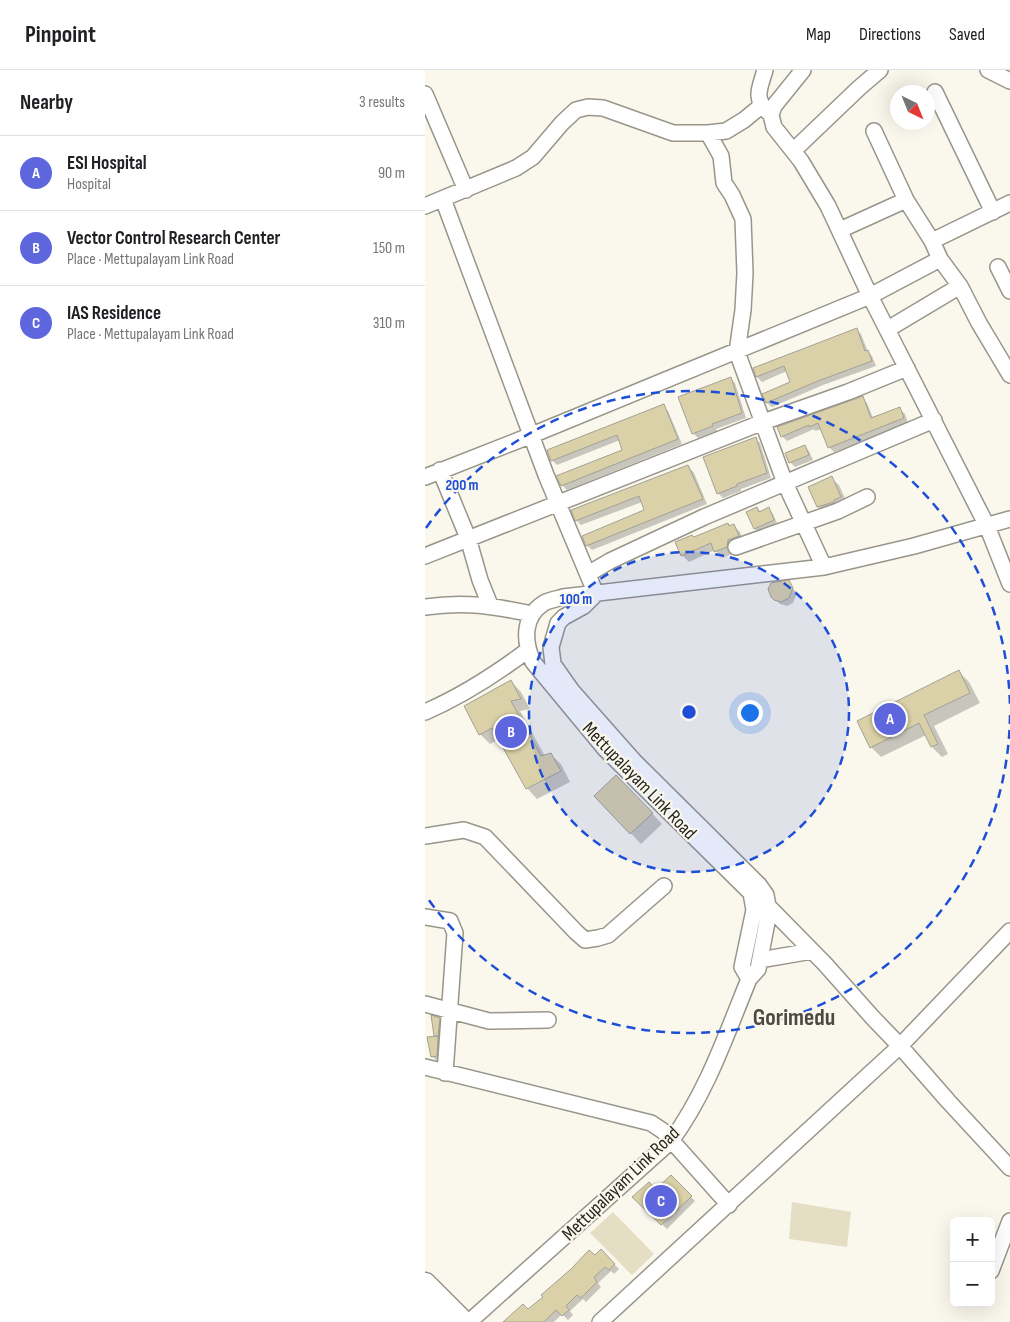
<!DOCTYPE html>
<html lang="en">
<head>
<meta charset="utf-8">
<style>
  :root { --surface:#fff; --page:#f6f6f6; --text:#202124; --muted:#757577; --line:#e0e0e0; --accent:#5e66de }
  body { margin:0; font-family:"Sofia Sans Condensed",sans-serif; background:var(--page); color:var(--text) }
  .controls { position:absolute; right:15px; bottom:15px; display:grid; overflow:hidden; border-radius:8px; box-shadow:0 5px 20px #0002 }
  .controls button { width:45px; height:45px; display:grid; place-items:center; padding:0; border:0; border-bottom:1px solid var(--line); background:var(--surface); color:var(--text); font:25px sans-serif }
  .compass { position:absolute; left:465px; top:15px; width:45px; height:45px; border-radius:50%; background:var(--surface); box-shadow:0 5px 20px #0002; rotate:137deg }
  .you { position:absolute; left:324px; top:642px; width:18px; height:18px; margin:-12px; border:4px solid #fff; border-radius:50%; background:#1a73e8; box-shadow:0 0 0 8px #1a73e833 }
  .badge { display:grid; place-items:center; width:32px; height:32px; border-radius:50%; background:var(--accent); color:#fff; font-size:16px; font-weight:700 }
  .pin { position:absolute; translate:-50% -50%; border:2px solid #fff; box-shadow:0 1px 5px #0006 }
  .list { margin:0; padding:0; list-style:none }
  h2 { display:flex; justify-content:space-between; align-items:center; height:65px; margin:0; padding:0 20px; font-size:21px }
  h2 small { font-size:16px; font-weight:400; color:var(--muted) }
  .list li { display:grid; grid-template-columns:32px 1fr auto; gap:15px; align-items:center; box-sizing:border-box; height:75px; padding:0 20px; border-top:1px solid var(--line) }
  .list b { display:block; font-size:19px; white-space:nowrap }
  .list p { margin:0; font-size:16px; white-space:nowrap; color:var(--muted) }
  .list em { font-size:16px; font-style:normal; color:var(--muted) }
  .map { position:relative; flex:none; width:585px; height:1252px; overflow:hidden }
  header { display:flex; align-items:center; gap:30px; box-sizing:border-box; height:70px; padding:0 25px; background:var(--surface); border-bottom:1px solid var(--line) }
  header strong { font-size:24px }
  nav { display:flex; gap:28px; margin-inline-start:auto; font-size:18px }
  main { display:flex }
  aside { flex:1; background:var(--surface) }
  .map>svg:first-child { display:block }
  .green { fill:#e4dec4 }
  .shadow { fill:#0003 }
  .building { fill:#dbd1a8; stroke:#a3a196 }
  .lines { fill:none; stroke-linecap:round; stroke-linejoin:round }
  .minor-casing { stroke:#98968b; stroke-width:18 }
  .highway-casing { stroke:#98968b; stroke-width:25 }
  .minor { stroke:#fff; stroke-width:15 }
  .highway { stroke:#fff; stroke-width:22 }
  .ring { fill:none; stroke:#1d4ed8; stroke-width:2.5; stroke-dasharray:9 6 }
  .labels { text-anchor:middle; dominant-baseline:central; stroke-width:4.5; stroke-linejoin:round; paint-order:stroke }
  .street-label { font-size:19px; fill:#262621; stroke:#faf7ec }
  .district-label { font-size:24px; font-weight:bold; fill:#4c4a41; stroke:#faf7ec }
  .centre { fill:#1d4ed8; stroke:#faf7ec; stroke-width:2.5 }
  .ring-label { font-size:15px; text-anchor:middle; font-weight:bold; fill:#1d4ed8; stroke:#faf7ec; stroke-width:4.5; stroke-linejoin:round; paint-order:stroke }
</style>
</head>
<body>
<header>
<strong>Pinpoint</strong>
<nav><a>Map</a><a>Directions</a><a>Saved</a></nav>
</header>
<main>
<aside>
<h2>Nearby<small>3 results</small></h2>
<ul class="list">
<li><span class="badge">A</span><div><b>ESI Hospital</b><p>Hospital</p></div><em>90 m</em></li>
<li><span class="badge">B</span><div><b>Vector Control Research Center</b><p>Place · Mettupalayam Link Road</p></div><em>150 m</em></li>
<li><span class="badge">C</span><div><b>IAS Residence</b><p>Place · Mettupalayam Link Road</p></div><em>310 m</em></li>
</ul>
</aside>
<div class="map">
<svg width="585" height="1252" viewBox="0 0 585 1252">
  <rect width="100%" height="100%" fill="#faf7ec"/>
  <!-- green -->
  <path class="green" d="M367 1132 426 1142 422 1177 364 1169Z
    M188 1142 229 1184 207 1205 165 1163Z"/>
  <!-- shadow -->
  <path class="shadow" d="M431 259 436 264 443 282 447 286 451 296 398 315 347 337 342 333 367 312 362 301 337 312 332 307 329 298Z
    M305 308 310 313 321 348 291 359 292 361 273 368 268 363Z
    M437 328 442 333 448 348 475 339 480 344 483 353 409 382 404 377 397 359 390 361 389 359 362 371 357 366Z
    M238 336 243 341 257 374 142 420 137 415 199 380 195 370 132 395 127 390Z
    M330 368 335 373 346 408 316 419V421L298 428 293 423Z
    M379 376 384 381 388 390 370 397 365 392Z
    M263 396 269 403 282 434 167 480 162 475 221 441 217 432 156 455 151 450Z
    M406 408 414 415 423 435 401 444 393 437Z
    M332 438 336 442 344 439 348 444 353 455 335 464 330 459 323 442Z
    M308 455 315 462 319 472 309 477 308 484 297 488 290 480 264 492 257 485 252 473Z
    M363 512 372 523 368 533 362 536 355 534 350 529Z
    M534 602 544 612 555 633 509 656 523 684 517 687 507 677 501 665 456 687 446 677Z
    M86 611 96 622 105 639 95 641 120 686 125 684 136 694 145 712 112 729 102 718 74 669 65 674 55 664Z
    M201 716 237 754 216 774 171 726Z
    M14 949 19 954 16 991H12L7 986Z
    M246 1107 270 1131 242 1159 209 1127 231 1121Z
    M176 1181 194 1199 189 1204 186 1201 173 1213 176 1217 161 1232 158 1229 145 1241 148 1245 143 1250 137 1244 129 1252H85L103 1241Z"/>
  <!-- building -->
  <path class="building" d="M432 258 440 281 443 280 447 291 393 311 341 333 337 324 365 312 359 296 331 307 328 298Z
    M306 307 317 343 287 354 288 356 267 364 253 327Z
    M438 326 446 348 475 337 479 348 403 378 393 353 384 357V355L356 367 352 357Z
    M239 334 253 369 136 416 131 406 197 380 192 365 126 391 122 380Z
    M331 367 342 403 312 414V416L292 424 278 387Z
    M380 375 384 385 364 393 360 383Z
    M263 395 278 429 161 476 157 466 219 440 214 426 150 451 146 440Z
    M407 406 416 427 409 430V432L392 437 383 417Z
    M332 437 334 442 344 437 349 450 329 459 321 442Z
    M303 453 304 456 309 454 314 466 303 470 302 477 289 482 286 473 256 486 250 472 267 465 269 467Z
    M364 510 368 518 364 528 356 532 349 530 346 527 343 519 346 513Z
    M534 600 545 623 499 645 513 674 506 677 494 653 445 678 432 651Z
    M86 610 96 629 86 631 116 686 126 683 136 701 101 719 67 658 54 665 39 636Z
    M191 705 228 743 205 764 169 726Z
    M6 945 15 948 13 966H9Z
    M13 966 12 986 6 987 2 967Z
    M246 1105 267 1126 236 1155 207 1127 224 1112 231 1119Z
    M176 1179 190 1194 184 1200 180 1197 169 1207 172 1212 156 1228 152 1225 141 1236 144 1240 137 1246 131 1240 119 1252H78L98 1234 103 1239 118 1227 116 1225 146 1199 164 1180 170 1185Z"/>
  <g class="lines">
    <!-- minor casing -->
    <g class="minor-casing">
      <path id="minor" d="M340 0C335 18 328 28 343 42
        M378 0 349 36 346 45 349 57 376 91 403 136 445 226 562 456 585 514
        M563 0 585 11
        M510 22 568 142
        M0 24 41 120
        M449 61 481 130 507 171 515 189 535 216 554 253 585 305
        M283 63 296 86 299 113 307 125 318 149 320 203 318 240 312 282 360 413 399 497
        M368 81 434 18 455 0
        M18 129 121 405 171 524
        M0 136 91 98 108 87 137 53 151 40 163 37 178 38 248 63H283L301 61 319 50 336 36
        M415 160 481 130
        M507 171 585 133
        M573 197 585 221
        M463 259 535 216
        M15 400 43 468 55 510 65 535
        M0 407 107 365 445 226 515 189
        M311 477 413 441 442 427
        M0 486 338 352 423 322 482 298
        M163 504 185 491 279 447 509 350
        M0 537C40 531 68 536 107 544
        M0 642C37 626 71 604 103 580
        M0 766 39 760 60 767 151 862 160 870 173 868 183 865 239 816
        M343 836 400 894 448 948 475 976 523 1031 585 1098
        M0 847 25 851 30 863 20 1003
        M335 890 387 881
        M324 909 317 897 329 840 326 823 180 679 108 592C99 572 97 547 119 533 124 530 132 529 138 527L399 497 489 476 585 449
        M0 934 64 951 123 950
        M0 997 226 1053 238 1061 304 1135
        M566 1201 585 1151
        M44 1252 246 1071C282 1022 301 965 324 909L333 899 342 852 343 836 341 825 334 815 209 691 147 621 128 594 126 577 133 553 139 547 159 536 171 524
        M175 1252 475 976 585 861"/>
    </g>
    <!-- highway casing -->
    <g class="highway-casing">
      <path id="highway" d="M0 1214 38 1252
        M0 1239 13 1252"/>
    </g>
    <!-- minor -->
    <use href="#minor" class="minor"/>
    <!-- highway -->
    <use href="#highway" class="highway"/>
  </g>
  <!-- distance rings -->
  <circle cx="264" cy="642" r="160" fill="#1d4ed8" fill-opacity=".12"/>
  <g class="ring">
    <circle cx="264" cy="642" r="160"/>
    <path d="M585 645A321 321 0 0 1 1 826M1 458A321 321 0 0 1 585 639"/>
  </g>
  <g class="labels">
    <!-- street labels -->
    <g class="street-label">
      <text transform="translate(214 711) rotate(46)">Mettupalayam Link Road</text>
      <text transform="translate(196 1114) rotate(-44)">Mettupalayam Link Road</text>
    </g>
    <!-- district labels -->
    <g class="district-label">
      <text x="369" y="947">Gorimedu</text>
    </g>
  </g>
  <circle cx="264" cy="642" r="8" class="centre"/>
  <g class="ring-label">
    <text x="37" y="420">200 m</text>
    <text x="151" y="534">100 m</text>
  </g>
</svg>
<div class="controls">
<button>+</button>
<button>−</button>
</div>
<svg class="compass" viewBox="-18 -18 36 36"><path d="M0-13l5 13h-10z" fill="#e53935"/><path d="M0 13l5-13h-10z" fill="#757577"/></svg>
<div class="you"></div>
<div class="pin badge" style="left:465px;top:649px">A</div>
<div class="pin badge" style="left:86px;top:662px">B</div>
<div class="pin badge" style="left:236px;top:1131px">C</div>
</div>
</main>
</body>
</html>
